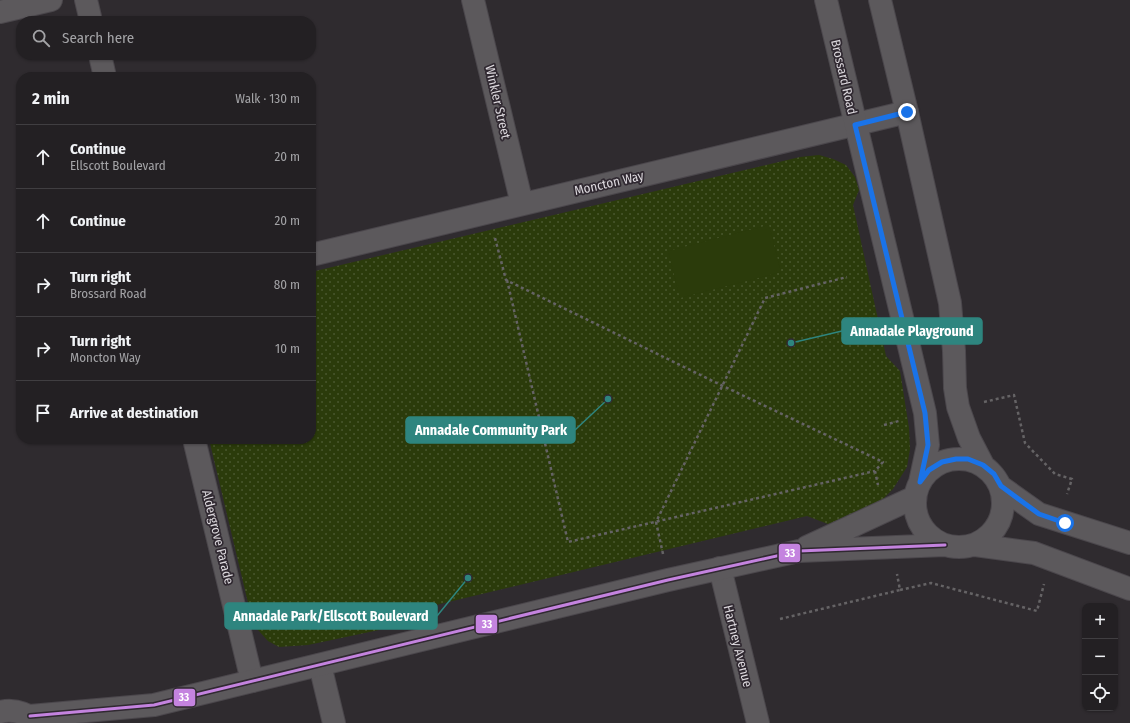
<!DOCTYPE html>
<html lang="en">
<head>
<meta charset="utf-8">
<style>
  :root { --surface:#232023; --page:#2f2d30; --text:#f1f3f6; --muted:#a3a3a6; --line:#403e41 }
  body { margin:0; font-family:"Fira Sans Condensed",sans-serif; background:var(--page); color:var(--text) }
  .controls { position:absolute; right:12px; bottom:12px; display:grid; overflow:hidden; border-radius:8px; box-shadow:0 1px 3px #0004 }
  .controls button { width:36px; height:36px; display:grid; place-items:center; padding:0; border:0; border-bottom:1px solid var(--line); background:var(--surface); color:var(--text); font:20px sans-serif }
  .stop { position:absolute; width:12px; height:12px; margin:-9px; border:3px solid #1a73e8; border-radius:50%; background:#fff }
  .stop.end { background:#1a73e8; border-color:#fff; box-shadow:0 1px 4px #0008 }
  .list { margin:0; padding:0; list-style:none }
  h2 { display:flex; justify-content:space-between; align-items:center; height:52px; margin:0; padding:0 16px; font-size:17px }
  h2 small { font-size:13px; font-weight:400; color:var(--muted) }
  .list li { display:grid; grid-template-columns:26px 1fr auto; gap:12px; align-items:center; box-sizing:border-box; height:64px; padding:0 16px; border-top:1px solid var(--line) }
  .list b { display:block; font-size:15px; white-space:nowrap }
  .list p { margin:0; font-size:13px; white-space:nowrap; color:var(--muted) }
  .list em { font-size:13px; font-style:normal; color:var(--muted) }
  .icon { flex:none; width:22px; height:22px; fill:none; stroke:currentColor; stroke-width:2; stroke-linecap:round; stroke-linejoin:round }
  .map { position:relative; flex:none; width:1130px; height:723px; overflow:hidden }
  .search { position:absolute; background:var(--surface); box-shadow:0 1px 3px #0004; left:16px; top:16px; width:300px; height:44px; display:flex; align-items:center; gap:10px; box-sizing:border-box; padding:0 14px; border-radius:16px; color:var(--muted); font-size:15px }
  .panel { position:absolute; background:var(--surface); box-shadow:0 1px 3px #0004; left:16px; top:72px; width:300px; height:372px; border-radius:16px }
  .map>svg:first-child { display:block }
  .park { fill:url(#park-dots) }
  .pitch { fill:#2b3b0b }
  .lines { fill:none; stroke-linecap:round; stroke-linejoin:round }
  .street-casing { stroke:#4b474c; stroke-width:24 }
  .secondary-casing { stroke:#4b474c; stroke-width:24 }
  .path { stroke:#656365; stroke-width:2.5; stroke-dasharray:3 3; stroke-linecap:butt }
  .street { stroke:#5c595c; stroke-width:22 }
  .secondary { stroke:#5c595c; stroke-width:22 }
  .bus-1-casing { stroke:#302931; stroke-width:6 }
  .bus-1 { stroke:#c483df; stroke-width:3 }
  .route { stroke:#1a73e8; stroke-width:5 }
  .labels { text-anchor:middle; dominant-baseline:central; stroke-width:3.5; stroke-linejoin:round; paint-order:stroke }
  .street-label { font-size:13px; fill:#dedadf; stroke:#302931 }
  .leader { fill:none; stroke:#2e857f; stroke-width:1.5 }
  .callout-dot { fill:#2e857f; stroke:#302931; stroke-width:1.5 }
  .callout { fill:#2e857f; stroke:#2e857f; stroke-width:1.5 }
  .callout-label { font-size:14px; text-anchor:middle; font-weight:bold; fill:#fff }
  .line-badge { stroke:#302931; stroke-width:1.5 }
  .badge-label { font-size:11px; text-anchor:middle; font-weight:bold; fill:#fff }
</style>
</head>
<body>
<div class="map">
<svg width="1130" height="723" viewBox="0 0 1130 723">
  <defs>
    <pattern id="park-dots" width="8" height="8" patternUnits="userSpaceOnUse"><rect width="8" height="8" fill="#2b3b0b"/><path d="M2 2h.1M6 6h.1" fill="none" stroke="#49572e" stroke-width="1.8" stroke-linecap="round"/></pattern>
  </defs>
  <rect width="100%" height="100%" fill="#2f2b2f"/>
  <!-- park -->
  <path class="park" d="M819 155 833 159 846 165 855 177 859 190 853 205 886 356 900 371 909 428 910 449 907 467 893 489 876 506 861 514 828 524 807 516 390 616 379 630 308 645 279 647 268 641 258 630 250 611 209 439H311V272L800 157Z"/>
  <!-- pitch -->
  <path class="pitch" d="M769 225 781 272 680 298 668 251Z"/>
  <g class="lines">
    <!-- street casing -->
    <g class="street-casing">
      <path id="street" d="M86 0 91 21
        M473 0 522 204
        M0 12 51 0
        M100 55 105 77
        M311 255 907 112
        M194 439 252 681
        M720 568 758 723
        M320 665 334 723"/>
    </g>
    <!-- secondary casing -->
    <g class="secondary-casing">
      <path id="secondary" d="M826 0 925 413 928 445 920 482
        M880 0 907 112 950 303 954 351 955 388 958 407 969 438 983 465
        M915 503a44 44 0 1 1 88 0a44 44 0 1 1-88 0Z
        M1001 487 1039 514 1130 543
        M975 545 1034 553 1130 589
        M807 547 915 497
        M0 712C15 708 28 714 40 723
        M30 716 154 705 668 580 799 551 945 545"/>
    </g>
    <!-- path -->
    <path class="path" d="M495 238 506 280 723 386 883 462 875 471 878 485
      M507 280 568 542 875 471
      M984 402 1014 395 1025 443 1055 474 1072 479 1067 494
      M884 425 899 421
      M663 554 656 522 765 298 847 277
      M900 590 931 583 1037 611 1044 584
      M780 619 900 590 897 574"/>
    <!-- street -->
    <use href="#street" class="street"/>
    <!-- secondary -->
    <use href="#secondary" class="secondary"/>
    <!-- bus-1 casing -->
    <g class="bus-1-casing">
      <path id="bus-1" d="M30 716 154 705 668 580 799 551 945 545"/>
    </g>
    <!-- bus-1 -->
    <use href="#bus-1" class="bus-1"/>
  </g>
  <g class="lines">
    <!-- route -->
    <path class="route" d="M907 112 855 125 925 413 928 445 920 482 929 470 942 462 956 459H968L983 465 994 474 1001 486 1039 514 1065 523"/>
  </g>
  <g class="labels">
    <!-- street labels -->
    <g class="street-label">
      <text transform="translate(844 77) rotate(77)">Brossard Road</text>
      <text transform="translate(498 102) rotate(77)">Winkler Street</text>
      <text transform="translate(609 183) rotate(-13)">Moncton Way</text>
      <text transform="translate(218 537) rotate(76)">Aldergrove Parade</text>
      <text transform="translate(738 646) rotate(76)">Hartney Avenue</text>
    </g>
  </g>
  <!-- callouts -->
  <path class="leader" d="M791 343L842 331M608 399L575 430M468 578L437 616"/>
  <g class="callout-dot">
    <circle cx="791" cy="343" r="4"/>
    <circle cx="608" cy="399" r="4"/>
    <circle cx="468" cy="578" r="4"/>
  </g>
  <g class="callout">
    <rect x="842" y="318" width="140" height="26" rx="4"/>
    <rect x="406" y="417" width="169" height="26" rx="4"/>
    <rect x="225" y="603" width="212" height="26" rx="4"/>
  </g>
  <g class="callout-label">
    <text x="912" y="336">Annadale Playground</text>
    <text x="491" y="435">Annadale Community Park</text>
    <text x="331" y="621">Annadale Park/Ellscott Boulevard</text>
  </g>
  <g class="line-badge">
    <rect x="778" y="543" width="23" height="20" rx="4" fill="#c483df"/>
    <rect x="475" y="614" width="23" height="20" rx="4" fill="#c483df"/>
    <rect x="173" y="688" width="23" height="19" rx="4" fill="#c483df"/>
  </g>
  <g class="badge-label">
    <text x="790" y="557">33</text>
    <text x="487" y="628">33</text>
    <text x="184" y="701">33</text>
  </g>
</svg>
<div class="controls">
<button>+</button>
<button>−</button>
<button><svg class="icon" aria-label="locate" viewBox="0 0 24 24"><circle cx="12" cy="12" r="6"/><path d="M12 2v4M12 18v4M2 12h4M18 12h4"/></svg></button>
</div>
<div class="stop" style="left:1065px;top:523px"></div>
<div class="stop end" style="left:907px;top:112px"></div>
<div class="search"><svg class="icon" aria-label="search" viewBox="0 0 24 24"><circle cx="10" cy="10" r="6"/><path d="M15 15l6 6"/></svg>Search here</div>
<section class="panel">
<h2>2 min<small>Walk · 130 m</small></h2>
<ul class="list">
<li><svg class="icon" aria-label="ahead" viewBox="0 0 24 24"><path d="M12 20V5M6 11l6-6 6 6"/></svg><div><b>Continue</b><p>Ellscott Boulevard</p></div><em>20 m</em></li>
<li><svg class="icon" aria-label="ahead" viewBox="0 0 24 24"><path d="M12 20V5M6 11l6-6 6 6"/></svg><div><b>Continue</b></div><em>20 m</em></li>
<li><svg class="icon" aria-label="right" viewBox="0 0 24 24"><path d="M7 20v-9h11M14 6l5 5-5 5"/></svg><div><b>Turn right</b><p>Brossard Road</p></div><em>80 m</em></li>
<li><svg class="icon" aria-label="right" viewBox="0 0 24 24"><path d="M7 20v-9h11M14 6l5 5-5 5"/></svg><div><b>Turn right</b><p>Moncton Way</p></div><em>10 m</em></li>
<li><svg class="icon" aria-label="arrive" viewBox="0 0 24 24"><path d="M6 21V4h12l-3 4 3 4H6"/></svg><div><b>Arrive at destination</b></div></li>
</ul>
</section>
</div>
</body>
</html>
